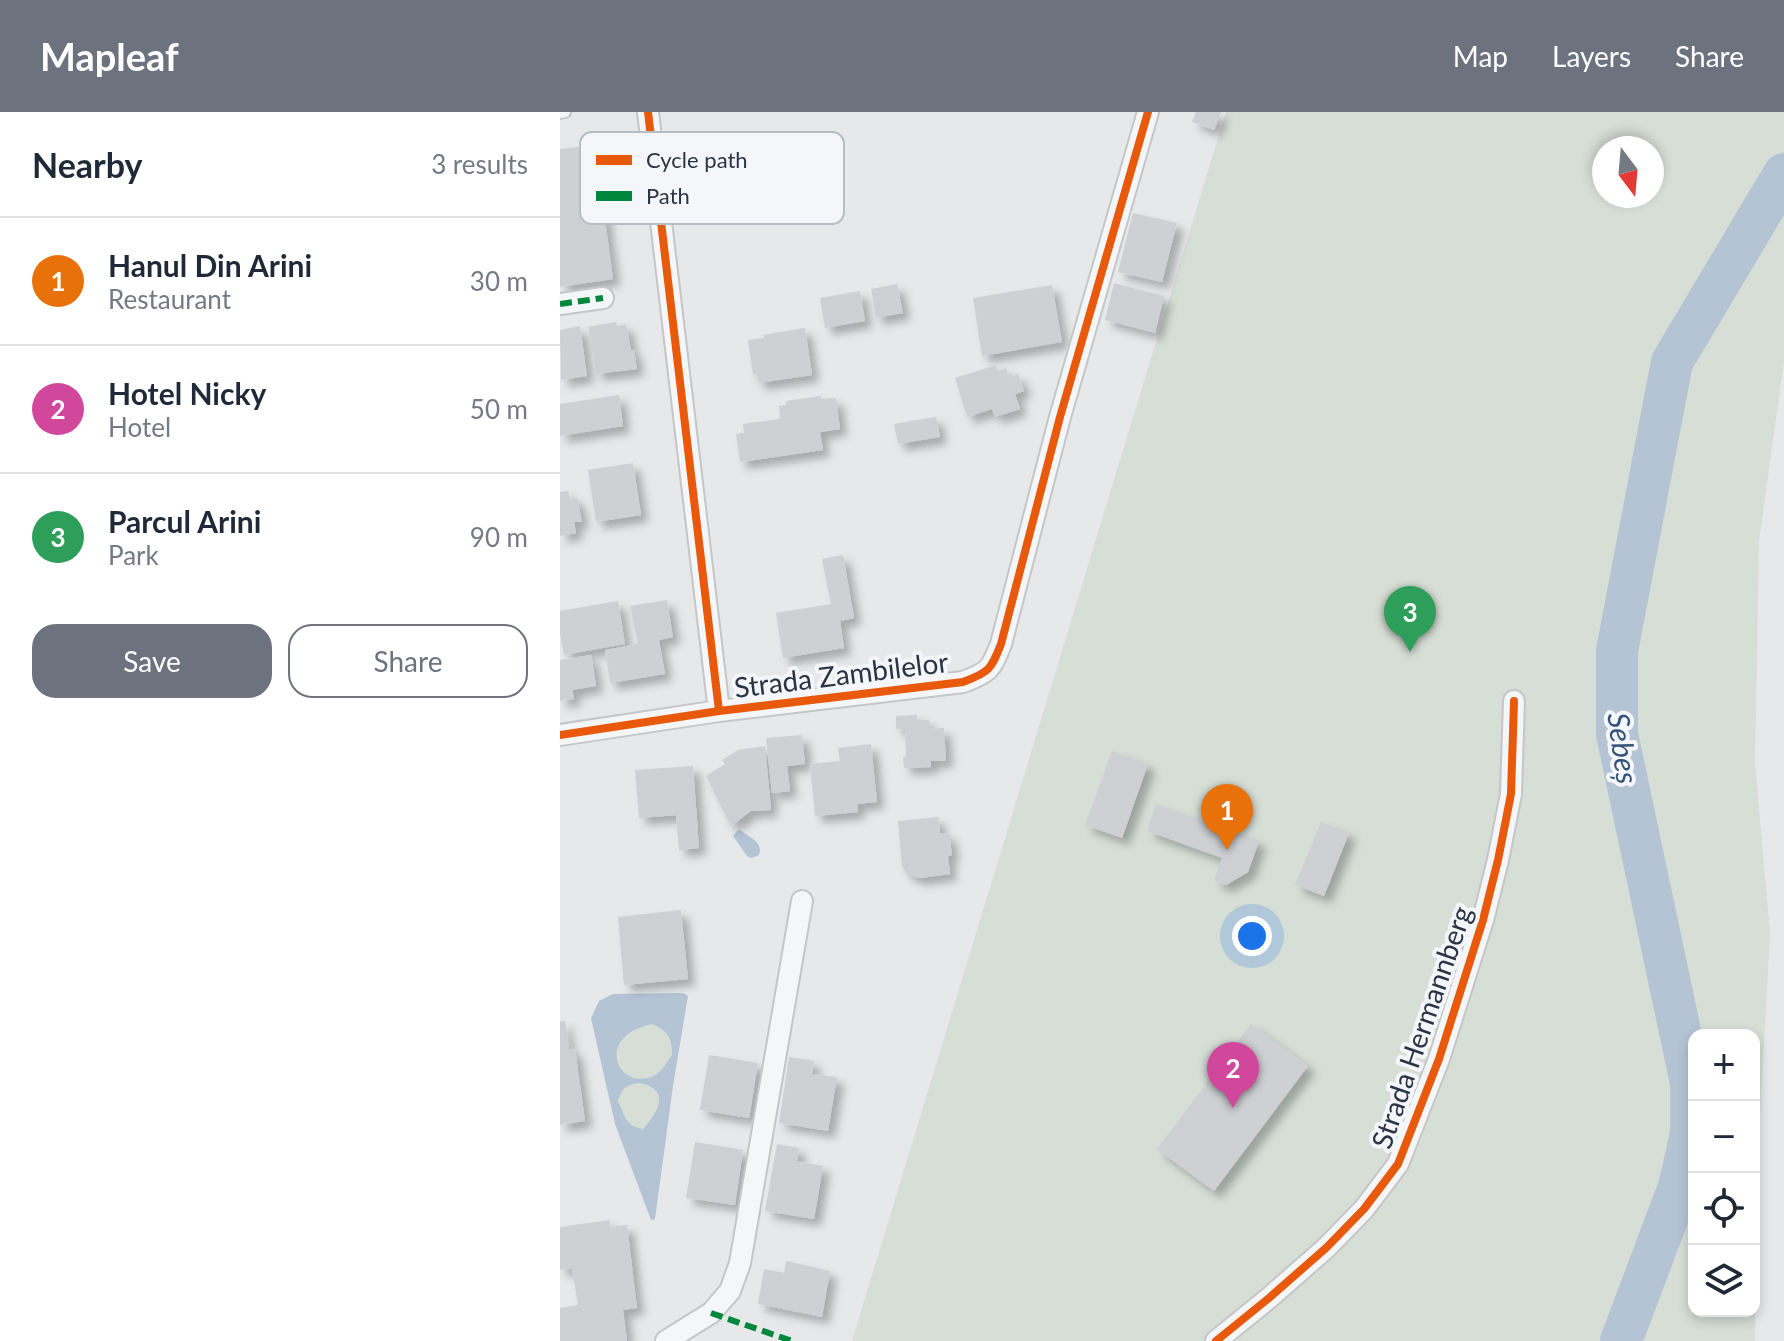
<!DOCTYPE html>
<html lang="en">
<head>
<meta charset="utf-8">
<style>
  :root { --surface:#fff; --page:#f6f6f7; --text:#1f2937; --muted:#747a83; --line:#e0e1e3; --accent:#6c737f }
  body { margin:0; font-family:Lato,sans-serif; background:var(--page); color:var(--text) }
  .controls { position:absolute; right:24px; bottom:24px; display:grid; overflow:hidden; border-radius:16px; box-shadow:0 4px 12px #0003 }
  .controls button { width:72px; height:72px; display:grid; place-items:center; padding:0; border:0; border-bottom:2px solid var(--line); background:var(--surface); color:var(--text); font:40px sans-serif }
  .compass { position:absolute; left:1032px; top:24px; width:72px; height:72px; border-radius:50%; background:var(--surface); box-shadow:0 4px 12px #0003; rotate:164deg }
  .you { position:absolute; left:692px; top:824px; width:28px; height:28px; margin:-20px; border:6px solid #fff; border-radius:50%; background:#1a73e8; box-shadow:0 0 0 12px #1a73e833 }
  .badge { display:grid; place-items:center; width:52px; height:52px; border-radius:50%; background:var(--accent); color:#fff; font-size:26px; font-weight:700 }
  .pin { position:absolute; translate:-50% -66px; filter:drop-shadow(0 2px 4px #0008) }
  .pin::after { content:''; position:absolute; top:42px; width:28px; height:24px; background:inherit; clip-path:polygon(0 0,100% 0,50% 100%) }
  .list { margin:0; padding:0; list-style:none }
  h2 { display:flex; justify-content:space-between; align-items:center; height:104px; margin:0; padding:0 32px; font-size:34px }
  h2 small { font-size:26px; font-weight:400; color:var(--muted) }
  .list li { display:grid; grid-template-columns:52px 1fr auto; gap:24px; align-items:center; box-sizing:border-box; height:128px; padding:0 32px; border-top:2px solid var(--line) }
  .list b { display:block; font-size:30px; white-space:nowrap }
  .list p { margin:0; font-size:26px; white-space:nowrap; color:var(--muted) }
  .list em { font-size:26px; font-style:normal; color:var(--muted) }
  .actions { display:flex; gap:16px; padding:24px 32px }
  .actions a { flex:1; padding:18px 0; border:2px solid var(--accent); border-radius:24px; text-align:center; font-size:28px; color:var(--accent) }
  .actions .main { background:var(--accent); color:#fff }
  .icon { flex:none; width:44px; height:44px; fill:none; stroke:currentColor; stroke-width:2; stroke-linecap:round; stroke-linejoin:round }
  .map { position:relative; flex:none; width:1224px; height:1229px; overflow:hidden }
  header { display:flex; align-items:center; gap:48px; box-sizing:border-box; height:112px; padding:0 40px; background:var(--accent); color:#fff }
  header strong { font-size:38px }
  nav { display:flex; gap:44px; margin-inline-start:auto; font-size:28px }
  main { display:flex }
  aside { flex:1; background:var(--surface) }
  .map>svg:first-child { display:block }
  .green { fill:#d6ded6; fill-rule:evenodd }
  .water { fill:#b4c4d5; fill-rule:evenodd }
  .lines { fill:none; stroke-linecap:round; stroke-linejoin:round }
  .river { stroke:#b4c4d5; stroke-width:42 }
  .building { fill:#ced0d3; filter:url(#shadow) }
  .service-casing { stroke:#c4c6c8; stroke-width:14 }
  .minor-casing { stroke:#c4c6c8; stroke-width:24 }
  .service { stroke:#f5f6f7; stroke-width:10 }
  .minor { stroke:#f5f6f7; stroke-width:20 }
  .quiet { stroke:#00873e; stroke-width:6; stroke-dasharray:12 6; stroke-linecap:butt }
  .cycleway-casing { stroke:#f4f6f9; stroke-width:13 }
  .cycleway { stroke:#e8590c; stroke-width:8 }
  .labels { text-anchor:middle; dominant-baseline:central; stroke-width:8; stroke-linejoin:round; paint-order:stroke }
  .street-label { font-size:28px; fill:#2b3445; stroke:#f4f6f9 }
  .water-label { font-size:30px; font-style:italic; fill:#34527a; stroke:#f4f6f9 }
  .key { fill:#f4f6f9; stroke:#b8bcc3; stroke-width:2 }
  .key-label { font-size:22px; fill:#2b3445 }
</style>
</head>
<body>
<header>
<strong>Mapleaf</strong>
<nav><a>Map</a><a>Layers</a><a>Share</a></nav>
</header>
<main>
<aside>
<h2>Nearby<small>3 results</small></h2>
<ul class="list">
<li><span class="badge" style="background:#e8710a">1</span><div><b>Hanul Din Arini</b><p>Restaurant</p></div><em>30 m</em></li>
<li><span class="badge" style="background:#d1479c">2</span><div><b>Hotel Nicky</b><p>Hotel</p></div><em>50 m</em></li>
<li><span class="badge" style="background:#2e9e5b">3</span><div><b>Parcul Arini</b><p>Park</p></div><em>90 m</em></li>
</ul>
<div class="actions"><a class="main">Save</a><a>Share</a></div>
</aside>
<div class="map">
<svg width="1224" height="1229" viewBox="0 0 1224 1229">
  <defs>
    <filter id="shadow"><feDropShadow dx="7" dy="7" stdDeviation="4" flood-color="#0004"/></filter>
  </defs>
  <rect width="100%" height="100%" fill="#e6e8ea"/>
  <!-- green -->
  <path class="green" d="M666 0H1224V249L1199 429 1195 651 1210 821 1198 1039 1195 1229H292ZM1044 36H1092V84H1044ZM1134 923H1194V1199H1134Z
    M92 912C108 919 112 926 112 943 107 950 102 959 95 963 59 982 32 926 92 912Z
    M79 971C112 979 98 998 83 1017 63 1013 66 1005 58 989 62 976 66 973 79 971Z"/>
  <!-- water -->
  <path class="water" d="M180 718C188 725 204 729 199 743L191 746 187 744 173 724 177 719Z
    M123 881 128 884 113 974 95 1107 91 1108 55 1012 31 906 39 889 53 882ZM92 912C108 919 112 926 112 943 107 950 102 959 95 963 59 982 32 925 92 912ZM79 971C112 978 98 999 83 1017 64 1013 66 1005 58 989 62 976 66 973 79 971Z"/>
  <g class="lines">
    <!-- river -->
    <path class="river" d="M1061 1229 1119 1075 1131 1022V971L1057 622V539L1112 250 1224 62"/>
  </g>
  <!-- building -->
  <path class="building" d="M636 0H661L654 18 632 10Z
    M35 33 53 167 0 175V37Z
    M573 101 617 111 602 170 558 160Z
    M554 171 604 184 595 221 545 208Z
    M337 172 343 201 316 206 311 177Z
    M492 173 502 230 422 244 413 186Z
    M300 179 305 209 265 216 260 186Z
    M56 210 57 214 66 212 71 238H74L77 257 36 262 28 215Z
    M20 214 27 264 1 268 0 218Z
    M245 216 252 263 199 271 197 262 193 263 188 228 204 226 203 223Z
    M436 253 438 259 446 256 449 265 458 262 464 279 455 282 460 297 435 305 432 297 407 305 395 266Z
    M59 283 63 314 0 324V292Z
    M261 284V287L276 286 280 317 260 320 263 338 180 350 176 322 184 321 183 312 220 307 219 294 226 293V289Z
    M376 305 380 325 338 332 334 312Z
    M73 351 81 403 36 410 28 358Z
    M8 379 10 387 17 386 22 410H14L16 421 0 424V380Z
    M283 443 294 506 280 509 284 536 223 546 216 501 271 492 262 447Z
    M107 488 113 525 99 528 105 562 50 571 45 538 78 532 70 494Z
    M58 489 65 532 4 543 0 521V499Z
    M31 543 36 574 12 578 14 587 0 589V548Z
    M357 603V608H369V617L384 616 386 649H371V655L344 656 343 645H346L345 617H336V604Z
    M242 623 245 652 227 654 230 679 212 681 206 626Z
    M311 632 317 690 297 692 298 700 255 704 250 652 280 649 278 636Z
    M205 634 211 698 191 699 171 714 146 664 165 652 162 648 178 638Z
    M552 639 588 652 562 726 525 713Z
    M133 654 139 736 119 738 116 703 79 706 75 658Z
    M596 692 699 729 688 760 666 773 654 768 662 746 587 719Z
    M378 705 380 722 389 721 392 743 388 744 390 762 360 766 347 762 342 754 338 709Z
    M761 710 789 721 764 784 735 773Z
    M121 798 128 867 64 873 58 805Z
    M0 909H5L9 938 15 937 25 1009 0 1013Z
    M691 912 748 954 654 1079 597 1037Z
    M149 943 198 951 189 1006 140 998Z
    M229 945 254 949 252 962 277 965 268 1019 219 1011Z
    M135 1030 183 1038 175 1093 126 1086Z
    M217 1032 239 1036 237 1049 263 1054 254 1107 205 1099Z
    M50 1108V1115L67 1113 77 1196 63 1198 67 1229H0V1196L18 1193 12 1156 0 1158V1115Z
    M226 1149 270 1159 262 1205 198 1192 204 1157 224 1161Z"/>
  <g class="lines">
    <!-- service casing -->
    <g class="service-casing">
      <path id="service" d="M0 1 5 0"/>
    </g>
    <!-- minor casing -->
    <g class="minor-casing">
      <path id="minor" d="M88 0 159 599
        M0 192 43 186
        M0 623 159 599 403 570C430 560 431 557 441 532L500 305 588 0
        M106 1229 151 1201 170 1179 180 1151 242 789
        M656 1229 709 1186 766 1136 804 1097 838 1052 879 947 923 808 938 748 951 682 954 589"/>
    </g>
    <!-- service -->
    <use href="#service" class="service"/>
    <!-- minor -->
    <use href="#minor" class="minor"/>
    <!-- quiet -->
    <path class="quiet" d="M0 192 43 186
      M151 1201 232 1229"/>
    <!-- cycleway casing -->
    <g class="cycleway-casing">
      <path id="cycleway" d="M88 0 159 599
        M0 623 159 599 403 570C430 560 431 557 441 532L500 305 588 0
        M656 1229 709 1186 766 1136 804 1097 838 1052 879 947 923 808 938 748 951 682 954 589"/>
    </g>
    <!-- cycleway -->
    <use href="#cycleway" class="cycleway"/>
  </g>
  <g class="labels">
    <!-- street labels -->
    <g class="street-label">
      <text transform="translate(281 562) rotate(-7)">Strada Zambilelor</text>
      <text transform="translate(861 915) rotate(-71)">Strada Hermannberg</text>
    </g>
    <!-- water labels -->
    <g class="water-label">
      <text transform="translate(1064 636) rotate(82)">Sebeș</text>
    </g>
  </g>
  <!-- legend -->
  <rect x="20" y="20" width="264" height="92" rx="12" class="key"/>
  <rect x="36" y="43" width="36" height="10" fill="#e8590c"/>
  <rect x="36" y="79" width="36" height="10" fill="#00873e"/>
  <g class="key-label">
    <text x="86" y="56">Cycle path</text>
    <text x="86" y="92">Path</text>
  </g>
</svg>
<div class="controls">
<button>+</button>
<button>−</button>
<button><svg class="icon" aria-label="locate" viewBox="0 0 24 24"><circle cx="12" cy="12" r="6"/><path d="M12 2v4M12 18v4M2 12h4M18 12h4"/></svg></button>
<button><svg class="icon" aria-label="layers" viewBox="0 0 24 24"><path d="M12 4l9 5-9 5-9-5zM3 14l9 5 9-5"/></svg></button>
</div>
<svg class="compass" viewBox="-18 -18 36 36"><path d="M0-13l5 13h-10z" fill="#e53935"/><path d="M0 13l5-13h-10z" fill="#747a83"/></svg>
<div class="you"></div>
<div class="pin badge" style="left:667px;top:738px;background:#e8710a">1</div>
<div class="pin badge" style="left:673px;top:996px;background:#d1479c">2</div>
<div class="pin badge" style="left:850px;top:540px;background:#2e9e5b">3</div>
</div>
</main>
</body>
</html>
